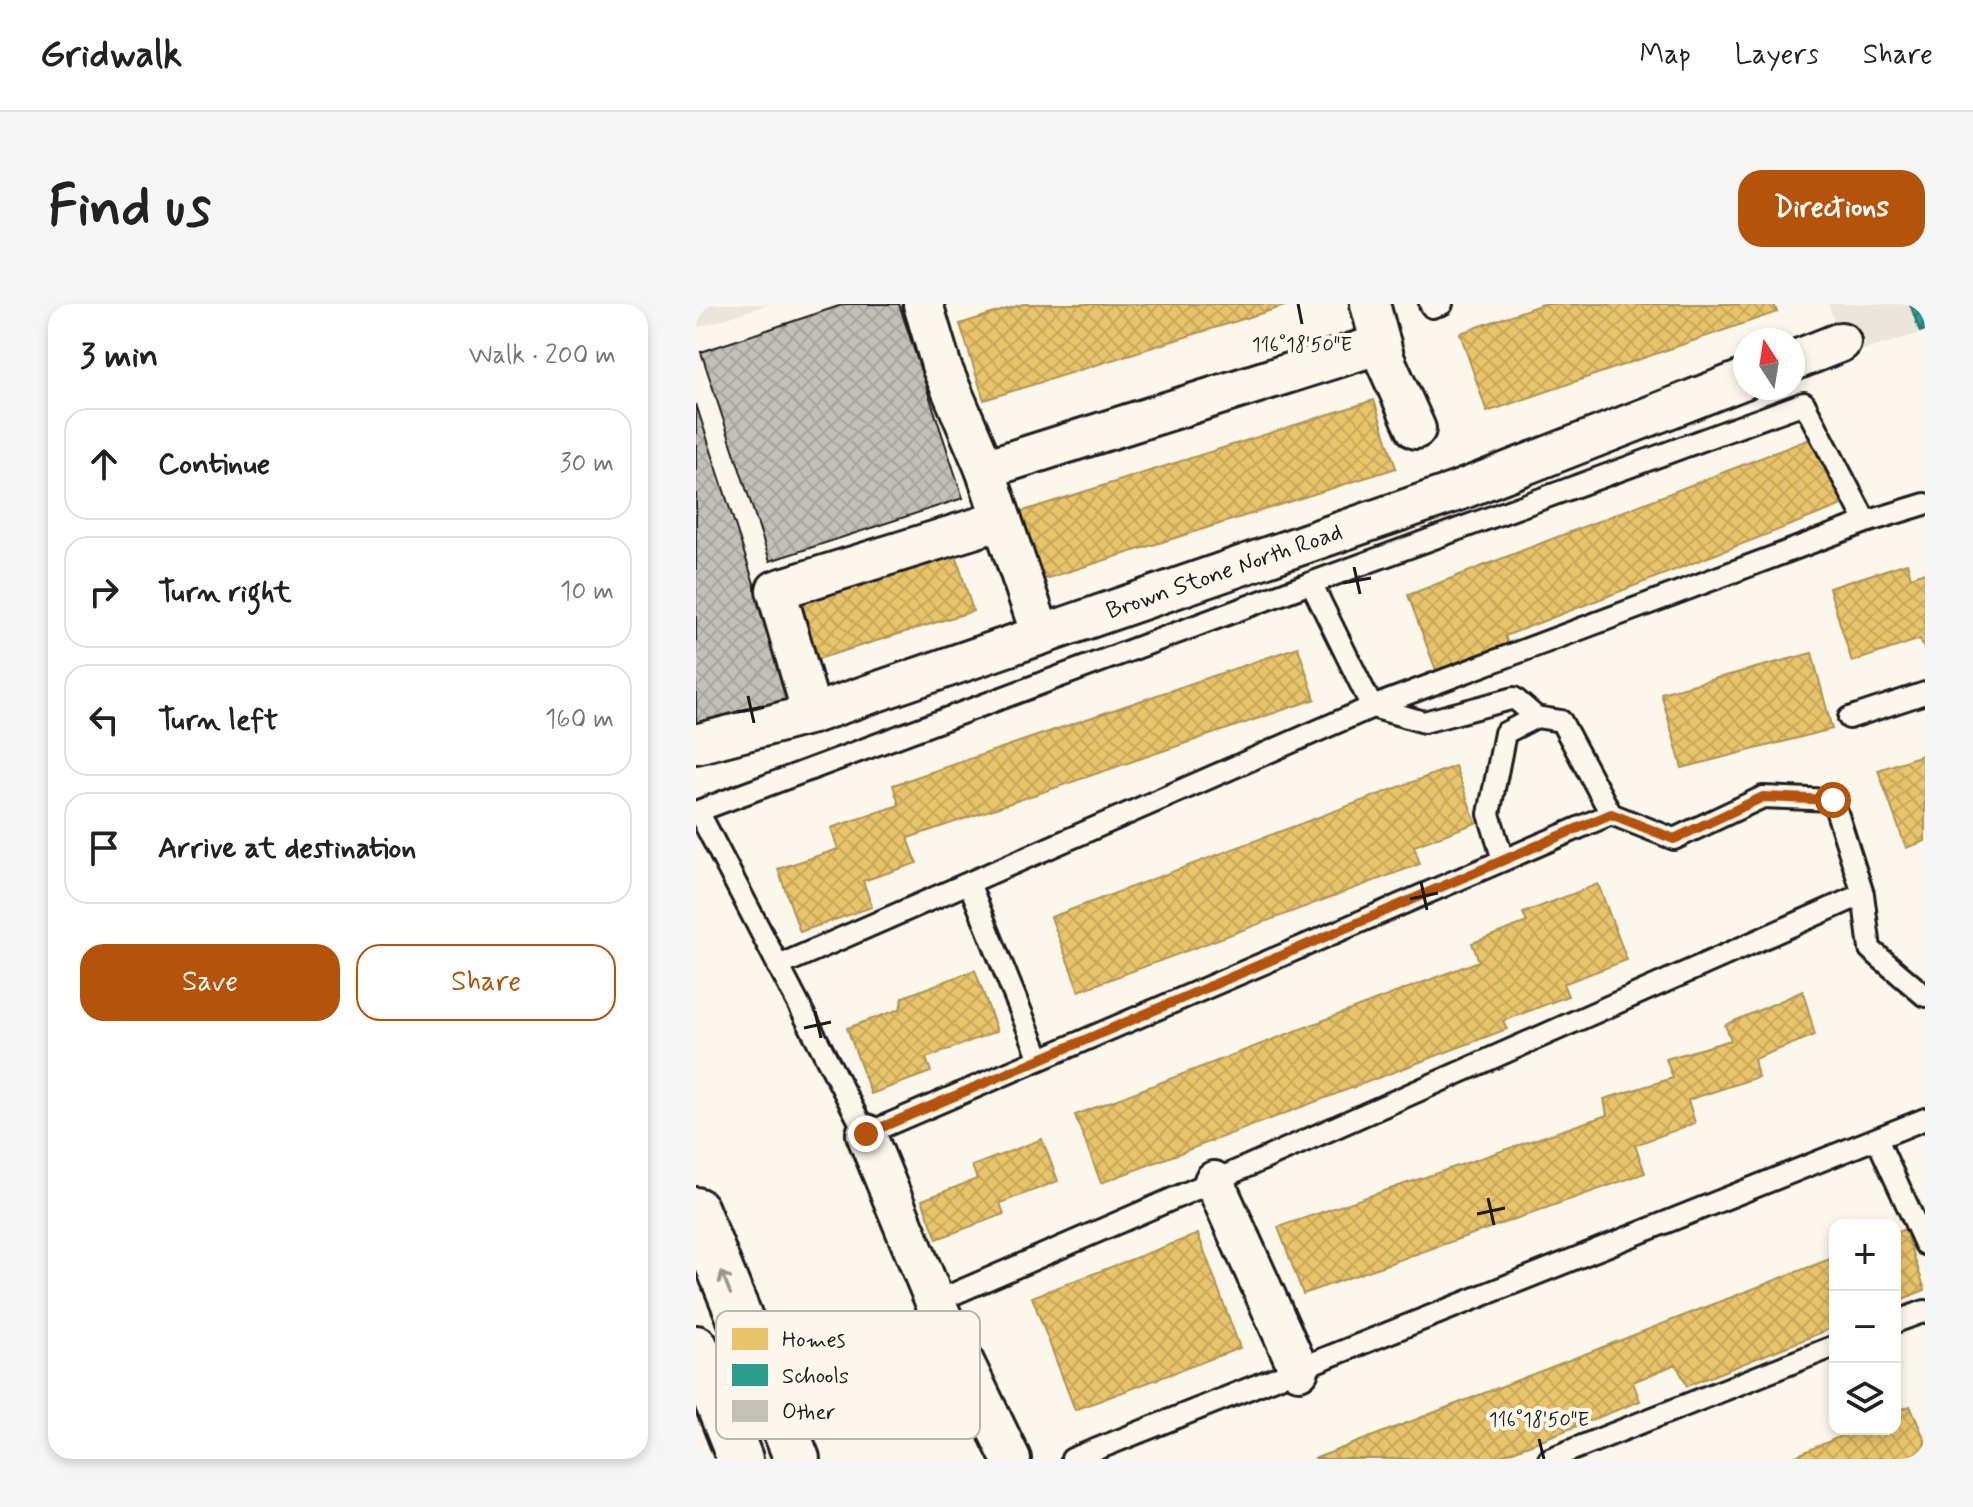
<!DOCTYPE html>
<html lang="en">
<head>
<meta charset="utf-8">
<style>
  :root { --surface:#fff; --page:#f6f6f6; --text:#222; --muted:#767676; --line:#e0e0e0; --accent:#b45309 }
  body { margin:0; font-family:Mynerve,sans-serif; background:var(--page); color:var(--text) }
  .controls { position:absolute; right:24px; bottom:24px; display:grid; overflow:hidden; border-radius:16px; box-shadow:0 4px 12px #0003 }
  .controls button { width:72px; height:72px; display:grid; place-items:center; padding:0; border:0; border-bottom:2px solid var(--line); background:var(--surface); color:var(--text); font:40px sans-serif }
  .compass { position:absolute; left:1037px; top:24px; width:72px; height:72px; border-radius:50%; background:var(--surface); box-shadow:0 4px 12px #0003; rotate:348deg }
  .stop { position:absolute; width:24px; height:24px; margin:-18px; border:6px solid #b45309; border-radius:50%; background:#fff }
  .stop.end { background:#b45309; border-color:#fff; box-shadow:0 2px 8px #0008 }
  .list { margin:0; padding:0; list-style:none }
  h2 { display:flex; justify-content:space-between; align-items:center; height:104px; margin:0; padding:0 32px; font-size:34px }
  h2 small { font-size:26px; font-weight:400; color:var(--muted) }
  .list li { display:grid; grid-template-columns:52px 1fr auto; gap:24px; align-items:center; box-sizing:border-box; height:112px; margin:0 16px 16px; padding:0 16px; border:2px solid var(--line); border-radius:24px }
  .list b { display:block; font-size:30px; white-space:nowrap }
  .list em { font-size:26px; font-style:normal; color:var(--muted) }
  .actions { display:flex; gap:16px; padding:24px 32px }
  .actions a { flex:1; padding:18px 0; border:2px solid var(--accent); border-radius:24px; text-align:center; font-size:28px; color:var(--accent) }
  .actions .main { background:var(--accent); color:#fff }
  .icon { flex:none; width:44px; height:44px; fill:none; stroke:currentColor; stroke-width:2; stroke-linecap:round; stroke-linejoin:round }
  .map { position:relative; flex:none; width:1229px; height:1155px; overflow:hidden; border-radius:24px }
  header { display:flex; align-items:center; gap:48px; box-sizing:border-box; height:112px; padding:0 40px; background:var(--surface); border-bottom:2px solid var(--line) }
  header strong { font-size:38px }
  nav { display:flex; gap:44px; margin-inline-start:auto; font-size:28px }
  .intro { display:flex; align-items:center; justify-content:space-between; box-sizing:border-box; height:192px; padding:0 48px }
  h1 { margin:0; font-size:56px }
  .button { padding:20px 36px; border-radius:24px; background:var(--accent); color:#fff; font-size:28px; font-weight:700 }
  main { display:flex; gap:48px; padding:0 48px }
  aside { flex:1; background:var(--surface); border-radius:24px; box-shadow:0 4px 12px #0003 }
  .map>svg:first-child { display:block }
  .built { fill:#eae6dc }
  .homes { fill:url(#homes-cross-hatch); stroke:#ac9253; stroke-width:2 }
  .schools { fill:url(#schools-cross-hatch); stroke:#26766c; stroke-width:2 }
  .building { fill:url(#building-cross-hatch); stroke:#1c1c1c; stroke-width:2 }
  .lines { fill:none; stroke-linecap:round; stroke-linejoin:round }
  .service-casing { stroke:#1c1c1c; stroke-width:26 }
  .minor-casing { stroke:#1c1c1c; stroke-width:44 }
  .tertiary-casing { stroke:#1c1c1c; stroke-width:50 }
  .primary-casing { stroke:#1c1c1c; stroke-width:50 }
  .service { stroke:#fbf7ec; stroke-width:20 }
  .minor { stroke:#fbf7ec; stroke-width:38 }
  .tertiary { stroke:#fbf7ec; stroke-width:44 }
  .primary { stroke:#fbf7ec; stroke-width:44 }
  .oneway { stroke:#97948e }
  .route { stroke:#b45309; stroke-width:10 }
  .ticks { fill:none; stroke:#1c1c1c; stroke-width:3 }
  .labels { text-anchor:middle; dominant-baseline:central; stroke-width:8; stroke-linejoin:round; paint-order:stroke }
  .street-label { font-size:24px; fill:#1c1c1c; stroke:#fbf7ec }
  .key { fill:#fbf7ec; stroke:#b8b5ae; stroke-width:2 }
  .key-label { font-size:22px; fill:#1c1c1c }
  .ticks-label { font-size:20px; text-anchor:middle; fill:#1c1c1c; stroke:#fbf7ec; stroke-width:8; stroke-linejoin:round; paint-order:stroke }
</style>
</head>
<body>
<header>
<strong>Gridwalk</strong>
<nav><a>Map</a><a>Layers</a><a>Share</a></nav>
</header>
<div class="intro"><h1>Find us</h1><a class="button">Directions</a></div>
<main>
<aside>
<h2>3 min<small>Walk · 200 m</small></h2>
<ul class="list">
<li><svg class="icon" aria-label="ahead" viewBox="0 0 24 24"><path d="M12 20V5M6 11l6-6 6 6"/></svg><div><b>Continue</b></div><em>30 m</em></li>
<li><svg class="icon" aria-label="right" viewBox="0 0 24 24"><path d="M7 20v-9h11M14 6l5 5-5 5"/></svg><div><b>Turn right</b></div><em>10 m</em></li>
<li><svg class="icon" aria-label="left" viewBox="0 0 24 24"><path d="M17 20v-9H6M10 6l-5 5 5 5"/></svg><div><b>Turn left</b></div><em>160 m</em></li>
<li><svg class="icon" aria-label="arrive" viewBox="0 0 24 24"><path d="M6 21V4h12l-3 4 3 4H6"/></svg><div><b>Arrive at destination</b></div></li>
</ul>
<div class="actions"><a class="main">Save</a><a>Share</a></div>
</aside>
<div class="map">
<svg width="1229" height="1155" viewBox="0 0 1229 1155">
  <defs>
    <pattern id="homes-cross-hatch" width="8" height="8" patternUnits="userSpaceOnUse" patternTransform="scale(2)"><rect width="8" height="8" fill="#e9c46a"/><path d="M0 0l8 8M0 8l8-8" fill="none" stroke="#c7a85b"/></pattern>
    <pattern id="schools-cross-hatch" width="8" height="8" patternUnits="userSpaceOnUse" patternTransform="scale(2)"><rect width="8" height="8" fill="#2a9d8f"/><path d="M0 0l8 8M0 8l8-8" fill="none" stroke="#237f74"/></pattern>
    <pattern id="building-cross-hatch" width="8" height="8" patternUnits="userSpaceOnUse" patternTransform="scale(2)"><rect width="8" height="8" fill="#c3c0b8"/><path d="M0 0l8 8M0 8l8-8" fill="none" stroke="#a7a49e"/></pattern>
  </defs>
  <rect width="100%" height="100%" fill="#fbf7ec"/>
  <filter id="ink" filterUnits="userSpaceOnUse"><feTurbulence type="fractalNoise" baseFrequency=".0125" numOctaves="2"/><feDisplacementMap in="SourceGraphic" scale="16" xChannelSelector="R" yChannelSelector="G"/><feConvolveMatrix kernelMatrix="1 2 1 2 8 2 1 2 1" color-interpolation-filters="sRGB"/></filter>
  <g filter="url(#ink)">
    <!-- built -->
    <path class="built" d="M0 0H74L0 24Z
      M1132 0H1229V28L1151 51Z"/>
    <!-- homes -->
    <path class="homes" d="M327 0H595L288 96 264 20Z
      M847 0H1078L1081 8 791 108 764 29Z
      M678 96 700 164 343 277 321 209Z
      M1116 134 1149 200 809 332 813 342 741 369 712 291Z
      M257 242 277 307 109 359 89 295Z
      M1211 259 1215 273 1229 268V347L1224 335 1156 358 1133 284Z
      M602 343 619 395 212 534 221 559 167 577 176 603 104 628 82 565 142 545 135 524 203 501 197 481Z
      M1116 349 1136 425 986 464 965 389Z
      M1229 450V537L1210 544 1182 466Z
      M759 462 780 519 718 542 724 560 383 687 355 613Z
      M902 580 931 656 867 680 872 692 807 717 811 725 405 879 379 811 783 657 776 639 831 618 827 609Z
      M279 666 301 727 230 754 235 768 175 790 151 724 204 705 207 693Z
      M1107 687 1119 731 1058 755 1062 773 992 796 999 819 939 841 949 869 607 990 582 923 911 811 908 795 977 774 970 755 1035 736 1029 721Z
      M346 835 362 877 304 899 308 910 241 935 226 896 281 875 276 862Z
      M1209 925 1229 986 1199 998V929Z
      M502 930 544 1044 379 1106 336 993Z
      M1139 953V1023L991 1082 980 1060 937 1078 944 1097 797 1155H618Z
      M1214 1102 1229 1136V1155H1093L1161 1125H1199V1108Z"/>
    <!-- schools -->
    <path class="schools" d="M1214 0H1229V26L1224 28Z"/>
    <!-- building -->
    <path class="building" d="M149 0H203L267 194 74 257 5 48Z
      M0 100 95 394 0 425Z"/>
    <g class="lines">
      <!-- service casing -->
      <g class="service-casing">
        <path id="service" d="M734 0 736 3 746 0
          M1170 218 1229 200
          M615 279 1108 99 1170 218 676 403
          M676 403 728 418 818 394 840 413 809 429 793 510 807 556
          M840 413 865 417 915 510 978 535 1067 493 1137 496 1167 590 1174 645 1229 692
          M1153 414 1229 389
          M273 579 344 755
          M82 662 676 403 615 279 2 507 170 830 915 510
          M1181 835 1229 940
          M239 998 518 877 1167 590
          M1199 1018 1229 1007
          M376 1155 1229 815
          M853 1155 1139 1042"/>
      </g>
      <!-- minor casing -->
      <g class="minor-casing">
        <g id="minor">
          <path d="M227 0 246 64 289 165"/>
          <path d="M674 0 689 56 720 125"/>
          <path d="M1097 57 1145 38"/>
          <path d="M306 216 289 165 685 40"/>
          <path d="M116 410 80 286 306 216 345 331"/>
          <path id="s1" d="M0 440 116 410 762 187 1049 75"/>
          <path d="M170 830 239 998 315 1155"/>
          <path d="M518 877 603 1066"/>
        </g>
      </g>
      <!-- tertiary casing -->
      <g class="tertiary-casing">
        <path id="tertiary" d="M0 906 101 1155"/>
      </g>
      <!-- primary casing -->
      <g class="primary-casing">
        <path id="primary" d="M0 1044 44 1155"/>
      </g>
      <!-- service -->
      <use href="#service" class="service"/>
      <!-- minor -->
      <use href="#minor" class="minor"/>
      <!-- tertiary -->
      <use href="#tertiary" class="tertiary"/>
      <!-- primary -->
      <use href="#primary" class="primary"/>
    </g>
    <!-- one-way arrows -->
    <defs><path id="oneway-shaft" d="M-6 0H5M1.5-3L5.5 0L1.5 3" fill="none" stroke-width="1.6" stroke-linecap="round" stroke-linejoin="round" transform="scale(2)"/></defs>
    <use class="oneway" href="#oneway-shaft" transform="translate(30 979) rotate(-112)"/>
  </g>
  <g class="lines" filter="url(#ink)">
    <!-- route -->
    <path class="route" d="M170 830 915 510 978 535 1067 493 1137 496"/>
  </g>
  <!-- ticks -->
  <path class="ticks" d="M602 0 606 20M658 263 664 290M647 279 675 274M52 392 58 419M41 408 68 403M725 578 731 606M714 595 742 589M119 707 125 734M108 724 135 718M792 894 798 921M781 910 809 904M843 1135 848 1155"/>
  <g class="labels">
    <!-- street labels -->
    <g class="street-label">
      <text stroke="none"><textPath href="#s1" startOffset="556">Brown Stone North Road</textPath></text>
    </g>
  </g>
  <!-- legend -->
  <rect x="20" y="1007" width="264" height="128" rx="12" class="key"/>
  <rect x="36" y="1024" width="36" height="22" fill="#e9c46a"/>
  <rect x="36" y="1060" width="36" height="22" fill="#2a9d8f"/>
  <rect x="36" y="1096" width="36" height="22" fill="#c3c0b8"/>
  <g class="key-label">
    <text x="86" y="1043">Homes</text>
    <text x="86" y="1079">Schools</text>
    <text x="86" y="1115">Other</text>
  </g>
  <g class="ticks-label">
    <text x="606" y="47">116°18'50"E</text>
    <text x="843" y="1122">116°18'50"E</text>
  </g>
</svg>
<div class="controls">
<button>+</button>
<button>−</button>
<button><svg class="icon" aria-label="layers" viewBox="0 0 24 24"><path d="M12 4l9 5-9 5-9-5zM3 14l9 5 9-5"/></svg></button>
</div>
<svg class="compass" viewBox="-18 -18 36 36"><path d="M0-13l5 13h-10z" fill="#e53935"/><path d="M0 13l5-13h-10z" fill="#767676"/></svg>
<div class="stop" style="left:1137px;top:496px"></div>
<div class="stop end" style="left:170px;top:830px"></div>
</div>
</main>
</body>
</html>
